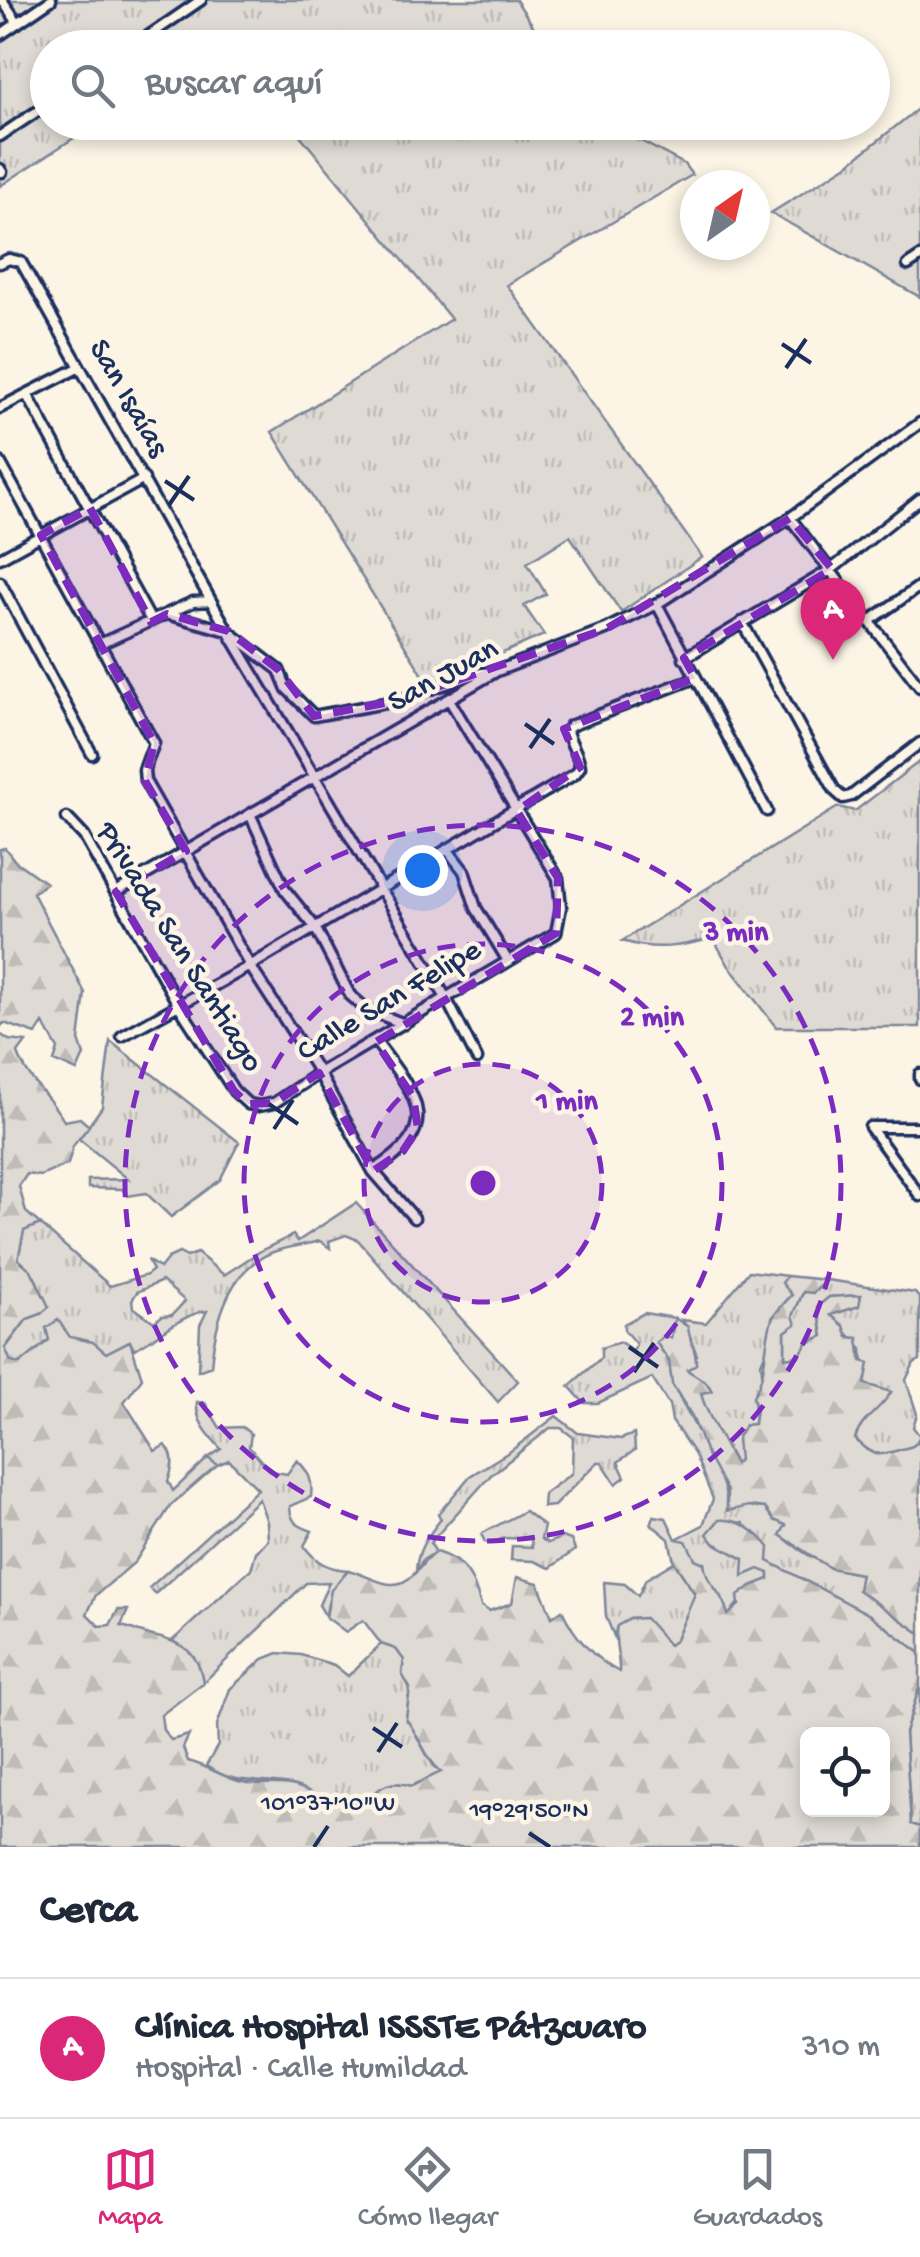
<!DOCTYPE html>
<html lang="es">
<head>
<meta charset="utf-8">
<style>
  :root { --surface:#fff; --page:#f6f6f7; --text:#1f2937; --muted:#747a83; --line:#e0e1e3; --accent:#db2777 }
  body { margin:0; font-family:"Gochi Hand",sans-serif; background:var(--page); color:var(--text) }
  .controls { position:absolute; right:30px; bottom:30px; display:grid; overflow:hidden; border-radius:15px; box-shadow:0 5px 15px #0003 }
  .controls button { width:90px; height:90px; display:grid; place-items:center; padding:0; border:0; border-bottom:2px solid var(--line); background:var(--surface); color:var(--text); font:50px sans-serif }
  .compass { position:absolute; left:680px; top:170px; width:90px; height:90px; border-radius:50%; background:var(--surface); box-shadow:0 5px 15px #0003; rotate:34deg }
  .you { position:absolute; left:422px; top:870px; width:35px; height:35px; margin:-25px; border:8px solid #fff; border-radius:50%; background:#1a73e8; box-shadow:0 0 0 15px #1a73e833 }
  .badge { display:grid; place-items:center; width:65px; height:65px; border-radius:50%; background:var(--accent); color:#fff; font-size:32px; font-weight:700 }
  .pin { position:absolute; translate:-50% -82px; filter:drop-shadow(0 2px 5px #0008) }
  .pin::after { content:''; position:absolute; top:52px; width:35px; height:30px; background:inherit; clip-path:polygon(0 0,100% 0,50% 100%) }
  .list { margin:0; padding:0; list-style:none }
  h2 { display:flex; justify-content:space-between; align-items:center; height:130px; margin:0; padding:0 40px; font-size:42px }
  h2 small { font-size:32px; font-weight:400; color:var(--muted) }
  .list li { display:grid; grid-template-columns:65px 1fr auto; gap:30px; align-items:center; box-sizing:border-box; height:140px; padding:0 40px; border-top:2px solid var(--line) }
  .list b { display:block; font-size:38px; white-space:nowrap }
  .list p { margin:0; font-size:32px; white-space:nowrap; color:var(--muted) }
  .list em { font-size:32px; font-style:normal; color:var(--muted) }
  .icon { flex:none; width:55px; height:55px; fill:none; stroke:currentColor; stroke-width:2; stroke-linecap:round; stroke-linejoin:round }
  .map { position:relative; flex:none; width:920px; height:1847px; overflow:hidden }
  .search { position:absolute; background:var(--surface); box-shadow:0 5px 15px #0003; left:30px; right:30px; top:30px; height:110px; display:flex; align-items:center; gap:25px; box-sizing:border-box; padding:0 35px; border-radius:55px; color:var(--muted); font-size:38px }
  .sheet { height:270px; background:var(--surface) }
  nav { display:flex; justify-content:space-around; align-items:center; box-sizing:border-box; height:140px; border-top:2px solid var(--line); background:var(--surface); font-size:28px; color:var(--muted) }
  nav a { display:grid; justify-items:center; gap:5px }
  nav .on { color:var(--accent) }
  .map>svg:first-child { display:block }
  .grass { fill:url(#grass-tufts); stroke:#7d8599; stroke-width:2.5; fill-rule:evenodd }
  .forest { fill:url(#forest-firs); stroke:#7d8599; stroke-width:2.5; fill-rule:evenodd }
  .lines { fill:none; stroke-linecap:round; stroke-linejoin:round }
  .street-casing { stroke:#1b2f5e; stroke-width:15 }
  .street { stroke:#fcf5e5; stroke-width:8 }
  .marked { fill:#7b2cbf; fill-opacity:0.2; stroke:#7b2cbf; stroke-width:8; stroke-dasharray:20 12; stroke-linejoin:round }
  .ticks { fill:none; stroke:#1b2f5e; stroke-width:4 }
  .ring { fill:none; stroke:#7b2cbf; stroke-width:5; stroke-dasharray:18 12 }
  .labels { text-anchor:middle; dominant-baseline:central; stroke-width:9; stroke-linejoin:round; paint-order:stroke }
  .street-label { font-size:32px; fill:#1b2f5e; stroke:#fcf5e5 }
  .ticks-label { font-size:25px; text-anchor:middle; fill:#1b2f5e; stroke:#fcf5e5; stroke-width:9; stroke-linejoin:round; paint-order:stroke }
  .centre { fill:#7b2cbf; stroke:#fcf5e5; stroke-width:5 }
  .ring-label { font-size:30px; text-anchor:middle; font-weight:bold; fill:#7b2cbf; stroke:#fcf5e5; stroke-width:9; stroke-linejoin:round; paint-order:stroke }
</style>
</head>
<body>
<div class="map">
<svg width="920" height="1847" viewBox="0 0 920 1847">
  <defs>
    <pattern id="grass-tufts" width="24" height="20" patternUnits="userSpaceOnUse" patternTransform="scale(2.5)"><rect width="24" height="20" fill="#dfdbd4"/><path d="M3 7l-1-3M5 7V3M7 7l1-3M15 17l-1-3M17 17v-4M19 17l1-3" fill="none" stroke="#bfbcb8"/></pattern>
    <pattern id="forest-firs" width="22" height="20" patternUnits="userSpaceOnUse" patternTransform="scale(2.5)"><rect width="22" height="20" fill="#dfdbd4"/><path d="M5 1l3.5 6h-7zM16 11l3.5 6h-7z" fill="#bfbcb8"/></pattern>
  </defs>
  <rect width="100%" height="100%" fill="#fcf5e5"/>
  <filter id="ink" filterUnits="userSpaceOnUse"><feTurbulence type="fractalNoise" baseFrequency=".01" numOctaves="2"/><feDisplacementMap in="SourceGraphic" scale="20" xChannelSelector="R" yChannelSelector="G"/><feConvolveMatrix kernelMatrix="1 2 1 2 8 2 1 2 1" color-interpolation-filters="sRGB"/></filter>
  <g filter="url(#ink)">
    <!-- grass -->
    <path class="grass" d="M0 0H516L547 47 229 48 220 37 204 47 48 48V122L97 123 0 186Z
      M920 107V297L771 213 846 166Z
      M290 123H607L684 164 692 175 507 285 702 557 621 612 570 536 527 563 546 594 524 606 544 635 429 685 272 432 451 319Z
      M920 761V1027H776L729 966 713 938C680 947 655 951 622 941L838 807 855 811Z
      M110 1041 239 1142 220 1180 171 1217 146 1193 128 1196 122 1189 88 1188V1180L128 1179 79 1139 102 1107Z
      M356 1203 518 1381 498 1402 358 1240 346 1235 329 1241 330 1248 320 1241C305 1245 287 1247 273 1252 228 1269 215 1324 211 1366L198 1371 200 1325 207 1311C184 1313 157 1337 135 1349L129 1341 106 1353 49 1340 20 1364 11 1363 5 1349 27 1319 41 1314C44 1289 37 1275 18 1259L24 1230 40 1224 110 1286 147 1275 153 1270 147 1260 160 1268 168 1258 179 1253 187 1257 197 1253 224 1275 262 1250 293 1235 298 1241ZM162 1281 185 1301 172 1315 162 1316 154 1322 133 1307 132 1300 137 1292Z
      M749 1271 787 1276 783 1283 792 1294 772 1318 769 1344 761 1363 763 1381 753 1396C759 1419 750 1447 735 1465 725 1440 705 1418 701 1393L711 1390 706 1382 686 1370 697 1355C691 1343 690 1329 682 1320L706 1323Z
      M827 1280 915 1293 920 1299V1360L914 1363 906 1380 917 1414 913 1427 920 1436 913 1448C884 1451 879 1464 855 1438 861 1419 880 1408 891 1392L864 1384 862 1349 830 1315 858 1306 861 1295 829 1297 818 1307 823 1336 800 1356 785 1358V1332L804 1291 813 1293Z
      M644 1313 675 1318 671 1339 657 1343C661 1349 667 1356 669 1363 672 1371 670 1379 674 1387 685 1410 729 1482 726 1502L765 1508 774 1520 786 1525 781 1535C804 1555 831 1570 861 1574L859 1590 920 1633V1653L870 1615 768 1561 743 1523 719 1520 708 1533 714 1543 769 1573V1579L751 1586 728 1616 705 1577 704 1563 695 1560 676 1539 703 1525 713 1499 695 1455 672 1421 669 1405 652 1378 598 1403H584L569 1386 601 1358V1348L620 1342 633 1351 636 1344 624 1330V1324Z
      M197 1402 205 1403 220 1428 242 1427 251 1434 249 1447 270 1471 287 1474 297 1460C309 1472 313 1480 311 1497L290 1506C290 1522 298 1526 312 1531L304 1546C316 1562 327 1569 348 1570 335 1583 327 1598 326 1617L319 1605 329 1582 306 1583 203 1683C200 1662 192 1651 172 1641L251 1569 256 1552 268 1540 267 1522 259 1499 155 1594 149 1588 258 1489 229 1460 217 1465 208 1458 221 1449C209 1435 195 1421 197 1402Z
      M556 1416 578 1433 621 1439 634 1434 635 1450 618 1462 625 1477 616 1484 602 1462H598L554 1506 543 1507 544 1494 572 1473 573 1437 561 1428H550L491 1475 430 1543 436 1552 423 1560 416 1572C417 1549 427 1537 441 1519L438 1514 470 1476 512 1450Z
      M525 1511 544 1526 541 1539 548 1543 562 1537 571 1540 575 1550 550 1568 534 1561 511 1560 512 1546 532 1547 531 1539 504 1538 491 1544 485 1542 481 1534Z
      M674 1562 695 1594 676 1640 669 1646 644 1618 630 1619 617 1626 614 1636 606 1617 604 1582 625 1584 638 1596 646 1579Z
      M381 1644 396 1649 404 1660 402 1674 410 1687 406 1719C420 1736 424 1759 442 1773L412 1786C376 1775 378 1803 348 1804 329 1804 314 1792 297 1787 263 1777 239 1788 206 1766L218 1745 217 1725 230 1689 263 1659 278 1653 301 1655 334 1665 348 1676Z
      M920 1685V1827L911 1825 905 1733Z"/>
    <!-- forest -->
    <path class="forest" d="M5 848 15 861 46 883 33 893 85 993 79 1040 84 1055 77 1071 54 1061 58 1049 43 1023 36 1034 4 1023 0 1027V849Z
      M0 1034 9 1040 26 1042 18 1053C27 1080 50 1096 64 1121L80 1118 89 1126 73 1146 68 1164 41 1176 27 1174 19 1186 26 1212 40 1224 24 1231 18 1259 31 1270 49 1307 41 1314 27 1319 5 1348 11 1362 20 1364 49 1340 46 1328 58 1320 70 1337 93 1342 106 1353 130 1341 142 1378 124 1402 155 1451 165 1445C176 1455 173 1469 168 1481L173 1491 208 1458 217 1465 171 1505 135 1562 96 1595 87 1614 99 1626 110 1625 118 1610H128L121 1626C132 1628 142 1634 153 1636 182 1642 199 1652 203 1683L161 1715 163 1730 171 1740 189 1735 183 1748 188 1761C209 1766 226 1780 247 1783 263 1785 280 1782 295 1786 313 1791 328 1804 348 1804 378 1803 375 1775 412 1786L441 1772C425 1758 420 1736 406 1719L410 1688 402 1674 404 1660 396 1649 381 1644 363 1620 346 1632 326 1617 331 1590 348 1570C370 1575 392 1595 412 1576 422 1567 425 1559 436 1552 466 1561 473 1577 481 1606L489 1611 512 1603 517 1577 538 1583 552 1617 562 1610C574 1636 593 1658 619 1672 620 1657 613 1641 617 1626L630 1619 645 1618 669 1645 676 1640 695 1594 674 1562 669 1539 651 1524 654 1516 666 1518 676 1539 686 1541 695 1559 704 1563C706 1585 722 1589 728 1615L739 1605 738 1596 751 1586 769 1579V1573L759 1569 743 1576 744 1559 714 1543 707 1534 719 1520C739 1518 757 1532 769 1547L768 1561 870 1615 920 1653V1685L905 1733 911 1824 920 1827V1847H0ZM882 1734V1810H808V1734Z
      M787 1276 827 1280 813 1293 803 1292 793 1316 796 1324 785 1332V1358L799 1356 807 1343 823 1336 818 1306 829 1297 861 1295 859 1306 831 1315 844 1326 848 1337 858 1338 861 1361 869 1363 865 1384 891 1392C881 1410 861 1418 855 1439 872 1457 876 1457 899 1450 910 1446 912 1449 920 1439V1633L858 1590 861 1574 830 1568 780 1535 786 1525 774 1520 765 1508 749 1506 727 1511V1491L706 1453 692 1416 672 1384 669 1361 656 1342 664 1336 671 1338 675 1318 688 1327C689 1340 697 1351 696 1364L687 1370 706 1382 712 1391 701 1393C704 1410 726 1447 735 1464L739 1460 737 1439 745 1425 754 1424 756 1408 753 1396C768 1374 763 1345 772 1320 775 1311 786 1302 792 1295L782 1283Z"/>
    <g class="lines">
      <!-- street casing -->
      <g class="street-casing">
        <path id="street" d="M2 0 18 23
          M0 35 51 0
          M131 48 201 0
          M0 136 48 104
          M0 169 2 172
          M0 263 9 259 21 262 228 631 446 998 477 1059
          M908 265 920 257
          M80 367 27 394 151 621
          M0 408 27 394
          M0 462 154 743 144 770 145 781 250 966 319 1073 373 1171 414 1218
          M790 518 920 687
          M0 558 144 479
          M0 582 92 754
          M657 604 767 811
          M167 614 228 631 279 670 287 689 314 716 396 701 475 674 492 672
          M871 620 920 586
          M742 622 835 791 843 798 851 796 920 743
          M102 643 193 602 211 601
          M684 658 832 569 920 499
          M250 814 285 890 315 927 350 995 366 1009 404 1024
          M67 818 84 836 179 1006 234 1091 248 1104 259 1106 274 1103 319 1073 556 933 561 907 558 878 450 701
          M447 849 464 871 476 908 508 961
          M116 892 497 671 606 629 657 604 790 518 920 423
          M122 1036 250 966 575 774 580 767C579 754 570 744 567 731L570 726 695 678
          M920 1074V1079
          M870 1127 920 1196
          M870 1127H920
          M373 1171C445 1127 417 1097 376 1042"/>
      </g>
      <!-- street -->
      <use href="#street" class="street"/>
    </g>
  </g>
  <!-- marked area -->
  <path class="marked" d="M90 508 151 622 167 614 228 631 279 670 314 716 396 701 606 629 790 518 832 569 684 658 695 678 564 729 580 767 517 811 558 878 556 933 376 1042 413 1097 418 1128 403 1151 373 1171 319 1073 274 1103 248 1104 234 1091 116 892 186 851 145 781 154 743 41 535Z"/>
  <!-- ticks -->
  <path class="ticks" d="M782 344 811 363M786 368 806 339M165 481 194 500M169 505 189 476M525 724 554 744M530 748 550 719M269 1104 298 1124M274 1129 293 1100M629 1347 658 1367M634 1372 654 1343M373 1728 402 1747M378 1752 397 1723M529 1833 550 1847M314 1847 328 1826"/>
  <!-- distance rings -->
  <circle cx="483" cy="1183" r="119" fill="#7b2cbf" fill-opacity=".12"/>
  <g class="ring">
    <circle cx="483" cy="1183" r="119"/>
    <circle cx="483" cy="1183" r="239"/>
    <circle cx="483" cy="1183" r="358"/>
  </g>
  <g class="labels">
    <!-- street labels -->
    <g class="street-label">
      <text transform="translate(127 399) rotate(60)">San Isaías</text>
      <text transform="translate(444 677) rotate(-29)">San Juan</text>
      <text transform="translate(178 948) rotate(58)">Privada San Santiago</text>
      <text transform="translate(390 1002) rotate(-31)">Calle San Felipe</text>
    </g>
  </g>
  <g class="ticks-label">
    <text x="328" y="1810">101°37'10"W</text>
    <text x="529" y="1817">19°29'50"N</text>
  </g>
  <circle cx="483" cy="1183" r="15" class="centre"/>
  <g class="ring-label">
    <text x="736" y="940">3 min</text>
    <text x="652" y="1025">2 min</text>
    <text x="567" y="1109">1 min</text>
  </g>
</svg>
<div class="controls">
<button><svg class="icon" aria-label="locate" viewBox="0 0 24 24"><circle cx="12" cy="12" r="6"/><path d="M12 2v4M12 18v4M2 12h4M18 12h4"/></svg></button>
</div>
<svg class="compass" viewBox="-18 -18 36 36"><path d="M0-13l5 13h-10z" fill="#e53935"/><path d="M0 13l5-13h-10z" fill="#747a83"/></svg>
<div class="you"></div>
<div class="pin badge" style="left:833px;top:660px">A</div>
<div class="search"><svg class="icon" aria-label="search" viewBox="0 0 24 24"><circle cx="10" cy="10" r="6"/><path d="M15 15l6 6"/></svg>Buscar aquí</div>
</div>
<section class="sheet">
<h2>Cerca<small></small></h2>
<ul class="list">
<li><span class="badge">A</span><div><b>Clínica Hospital ISSSTE Pátzcuaro</b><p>Hospital · Calle Humildad</p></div><em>310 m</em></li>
</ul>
</section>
<nav>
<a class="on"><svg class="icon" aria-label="map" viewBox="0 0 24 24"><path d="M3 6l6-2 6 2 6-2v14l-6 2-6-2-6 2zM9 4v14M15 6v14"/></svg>Mapa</a>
<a><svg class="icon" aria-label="directions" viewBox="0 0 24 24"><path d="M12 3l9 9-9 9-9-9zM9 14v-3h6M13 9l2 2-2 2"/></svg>Cómo llegar</a>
<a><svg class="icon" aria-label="saved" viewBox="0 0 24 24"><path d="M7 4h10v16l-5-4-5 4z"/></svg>Guardados</a>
</nav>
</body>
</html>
